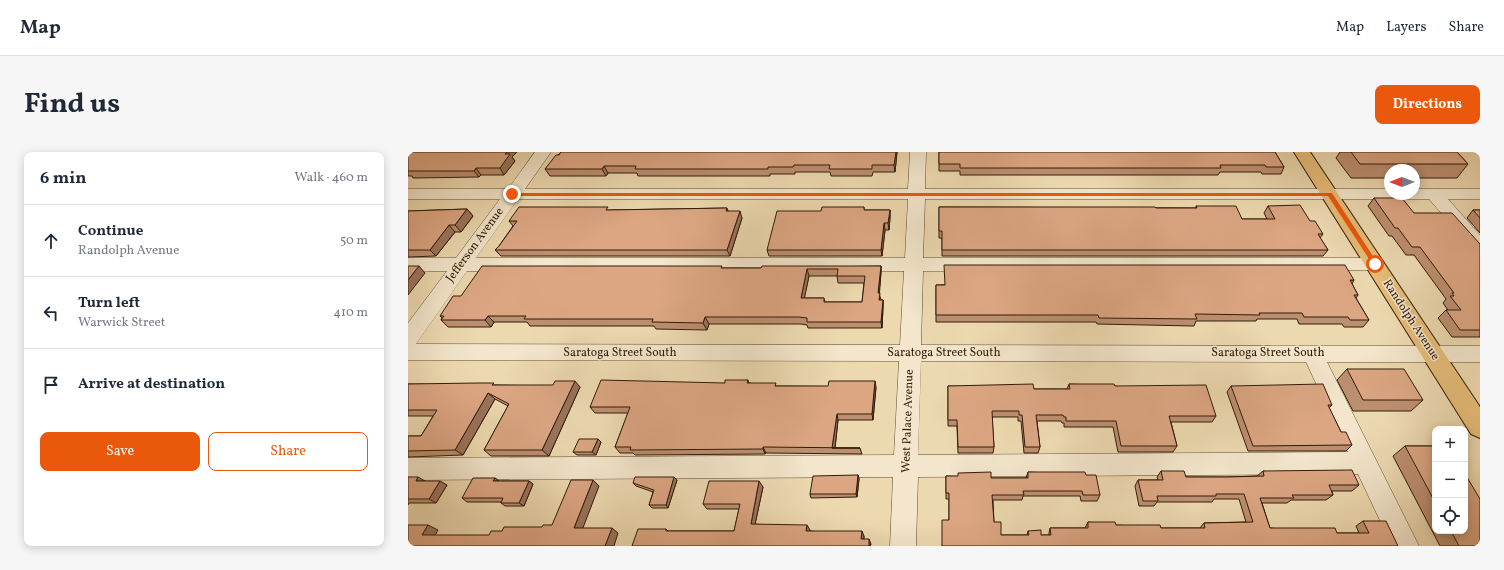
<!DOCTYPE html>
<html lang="en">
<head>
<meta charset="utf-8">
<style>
  :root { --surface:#fff; --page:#f6f6f7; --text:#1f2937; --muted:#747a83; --line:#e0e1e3; --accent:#ea580c }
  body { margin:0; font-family:Vollkorn,serif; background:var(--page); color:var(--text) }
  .controls { position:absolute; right:12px; bottom:12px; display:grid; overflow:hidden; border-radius:8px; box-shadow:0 2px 10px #0003 }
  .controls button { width:36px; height:36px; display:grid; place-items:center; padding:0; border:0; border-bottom:1px solid var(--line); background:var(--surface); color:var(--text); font:20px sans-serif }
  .compass { position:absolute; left:976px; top:12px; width:36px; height:36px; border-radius:50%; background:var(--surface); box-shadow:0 2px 10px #0003; rotate:270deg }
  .stop { position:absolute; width:12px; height:12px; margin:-9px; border:3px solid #ea580c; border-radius:50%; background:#fff }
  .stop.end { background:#ea580c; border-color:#fff; box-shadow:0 1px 4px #0008 }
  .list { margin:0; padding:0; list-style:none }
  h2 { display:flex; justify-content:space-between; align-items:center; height:52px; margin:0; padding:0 16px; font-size:17px }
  h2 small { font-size:13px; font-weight:400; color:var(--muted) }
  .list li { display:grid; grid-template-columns:26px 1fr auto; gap:12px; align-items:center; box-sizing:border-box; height:72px; padding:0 16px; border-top:1px solid var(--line) }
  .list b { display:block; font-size:15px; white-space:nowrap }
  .list p { margin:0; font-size:13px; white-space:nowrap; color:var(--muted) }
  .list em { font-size:13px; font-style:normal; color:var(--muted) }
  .actions { display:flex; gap:8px; padding:12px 16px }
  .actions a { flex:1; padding:9px 0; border:1px solid var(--accent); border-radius:8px; text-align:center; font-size:14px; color:var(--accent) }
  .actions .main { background:var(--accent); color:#fff }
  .icon { flex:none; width:22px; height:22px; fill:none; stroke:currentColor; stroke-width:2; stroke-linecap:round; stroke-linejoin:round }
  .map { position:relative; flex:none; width:1072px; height:394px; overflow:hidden; border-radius:8px }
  header { display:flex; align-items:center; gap:24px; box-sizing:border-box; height:56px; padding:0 20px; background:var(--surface); border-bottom:1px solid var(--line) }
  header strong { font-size:19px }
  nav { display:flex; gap:22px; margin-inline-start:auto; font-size:14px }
  .intro { display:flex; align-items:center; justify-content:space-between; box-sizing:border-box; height:96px; padding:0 24px }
  h1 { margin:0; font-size:28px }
  .button { padding:10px 18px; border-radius:8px; background:var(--accent); color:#fff; font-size:14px; font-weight:700 }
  main { display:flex; gap:24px; padding:0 24px }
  aside { flex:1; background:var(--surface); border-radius:8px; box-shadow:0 2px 10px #0003 }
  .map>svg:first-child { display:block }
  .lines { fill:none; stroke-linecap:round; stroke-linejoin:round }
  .minor-casing { stroke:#604b33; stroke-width:1 }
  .major-casing { stroke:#311c09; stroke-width:2 }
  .minor { fill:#f3e6cc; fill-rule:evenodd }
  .major { fill:#e6bc78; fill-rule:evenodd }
  .wall { fill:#bd8f71; stroke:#311c09; fill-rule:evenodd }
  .shaded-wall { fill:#9a745c; stroke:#311c09 }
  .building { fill:#dca683; stroke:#311c09; fill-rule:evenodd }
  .route { fill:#ea580c }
  .labels { text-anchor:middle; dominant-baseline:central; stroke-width:3; stroke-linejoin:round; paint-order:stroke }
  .street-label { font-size:12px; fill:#311c09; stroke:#f3e6cc }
</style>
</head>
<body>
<header>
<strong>Map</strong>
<nav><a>Map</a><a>Layers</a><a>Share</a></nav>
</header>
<div class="intro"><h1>Find us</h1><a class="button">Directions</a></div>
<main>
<aside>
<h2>6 min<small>Walk · 460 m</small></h2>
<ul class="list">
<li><svg class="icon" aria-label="ahead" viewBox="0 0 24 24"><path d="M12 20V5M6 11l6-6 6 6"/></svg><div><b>Continue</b><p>Randolph Avenue</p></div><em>50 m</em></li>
<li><svg class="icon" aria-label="left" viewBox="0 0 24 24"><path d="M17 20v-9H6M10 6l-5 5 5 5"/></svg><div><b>Turn left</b><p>Warwick Street</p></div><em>410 m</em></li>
<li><svg class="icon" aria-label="arrive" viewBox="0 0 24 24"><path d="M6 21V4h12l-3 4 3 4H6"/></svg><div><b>Arrive at destination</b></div></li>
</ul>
<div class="actions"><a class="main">Save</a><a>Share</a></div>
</aside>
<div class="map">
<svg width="1072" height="394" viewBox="0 0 1072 394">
  <rect width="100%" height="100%" fill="#edd9b0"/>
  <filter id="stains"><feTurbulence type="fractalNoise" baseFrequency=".005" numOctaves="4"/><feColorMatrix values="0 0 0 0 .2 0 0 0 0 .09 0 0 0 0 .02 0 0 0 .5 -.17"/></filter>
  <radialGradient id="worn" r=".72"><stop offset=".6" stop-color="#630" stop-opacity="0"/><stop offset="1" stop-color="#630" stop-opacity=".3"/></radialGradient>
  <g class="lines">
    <!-- minor casing -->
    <g class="minor-casing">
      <path id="minor" d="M127 0H143L117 37H500L502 0H518L517 37H982V42H1006V37H1072V47H1040L1072 83V101L1066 99 1021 47H517L515 106H967L974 107 976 112 974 117 967 118 515 119 513 193 1072 194V210H919L1011 394H984L950 322 510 325 508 394H482L485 325 0 328V306L486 303 491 209 0 208V171L39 119 0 120V106H48L92 47H0V37H100ZM110 47H500L497 106H68ZM59 119H496L492 193 8 192ZM513 209 898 210 940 300 510 303Z"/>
    </g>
    <!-- major casing -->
    <g class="major-casing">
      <path id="major" d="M886 0H902L1072 255V286L1063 282Z"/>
    </g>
    <!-- minor -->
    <use href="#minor" class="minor"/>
    <!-- major -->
    <use href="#major" class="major"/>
  </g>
  <!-- wall -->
  <path class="wall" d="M0 0 104 5 107 9 96 23H73L71 25 5 26 4 24H0Z
    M153 0H489L487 20H465L464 24H423L422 20H387V22H362V24H230L229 21H200L198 24H142L137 17Z
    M531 0H867L876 15 873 22H854L853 20H812L810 23H552V19H531Z
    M932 0H1049L1060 12 1049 26H1006V18H982V26H943L928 6Z
    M966 46 1006 61 1072 92V185H1044L1030 166 1038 158H1040L1035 151 1038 147 1006 103H998L984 84H981L960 54Z
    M788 54 834 67H859L856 61 860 54 902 69 915 82 912 86 920 98 915 104H534V86H531V55L788 56Z
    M456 55V58H482V65L481 78H477L474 104H361L359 98Z
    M319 56 320 59 334 66 322 104H93L87 98 91 94 105 74 101 69 201 58Z
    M59 57 65 64 53 80H47L28 104 0 105V59Z
    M1065 58H1072V81L1059 66Z
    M473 114V120L471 141 473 148H475V155L474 176H400L399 173 393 172H301L299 178 248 177 246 174H122L119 170H86L83 175H40L33 168 34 166 32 164 53 144 315 116H353ZM401 124H429L430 131H456L454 150H417L416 146H396Z
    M946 128 944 132 950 143 948 146 961 168 955 175H936L934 172H891L889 167H849L848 169H788L786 174 689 172 688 170H528V133Z
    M939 217 1015 248 1003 259H945L929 228Z
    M340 228 341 231 369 234 468 235 465 268H430L427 296H452L454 302 358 301 357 302 227 303 225 301H212L207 295 220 261H187L182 255 317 231Z
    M0 232 88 233 172 235 141 304H83L76 298 100 254 87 247 55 303 0 305V284H13L25 264H0Z
    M661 232 707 234 808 264 804 270H763L769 294 765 300H710L705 275H656V271H654L653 269H629L632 295 630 301H616L613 269H610V265H584L586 295 585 301H550L549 274H540V234L626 237H659Z
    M823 234 924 253 921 256 933 280 944 293 938 299H840L819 240Z
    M193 290 188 303H169L165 300Z
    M997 294H1027V379H1057L1072 394H1032L985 304Z
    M753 319 778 325H820L849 324 855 319 951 333 944 339H924L925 343 918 348H883L879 351H854L862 376 929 381H951L948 374 955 369 990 394H534L541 368V347H538V324L583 326H618L620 320 678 323 692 343 689 349H673L672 344H615L614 348H585L586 370 593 383H619L620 379 633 383H641V381L642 376H677L680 370 708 373 753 376H792L796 371 838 370 831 347H806L804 350H749L746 354H731L727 334 730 328H750L749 325Z
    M450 323 451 327 449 345 403 346 402 342Z
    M0 325 16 329 39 333 28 351H1L0 353Z
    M87 326 91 329H121L125 332 116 354H97L93 351V350H59L54 346Z
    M269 328 260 356H244L241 353 245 340 228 334 225 331Z
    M355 335 347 372 402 378V379L456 384V387L463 392 462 394H224L258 377 260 379H326L331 357H299L295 352Z"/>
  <!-- shaded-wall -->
  <path class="shaded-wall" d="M99 0H109L104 5 107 9 96 23 92 16 97 2Z
    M488 0H489L487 20 486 13Z
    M196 14 200 21 198 24 194 17Z
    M68 16 73 23 71 25 66 19Z
    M59 57 65 64 53 80 47 73Z
    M482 58V65L481 78 480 71Z
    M332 59 334 66 322 104 319 98Z
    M476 71 477 78 474 104 473 98Z
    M41 73 47 80 28 104 22 98Z
    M11 114 17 121 0 143V128Z
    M473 114V120L471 148 470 141Z
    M399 117 401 124 395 153 393 146Z
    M475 148V155L474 176 473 170Z
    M80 164 86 170 83 175 77 168Z
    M297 165 301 172 299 178 295 171Z
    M167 229 172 235 141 304 134 298Z
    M467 229 468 235 465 268 464 262Z
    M80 241 87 247 55 303 47 298Z
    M429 262 430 268 427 296H424Z
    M190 287 193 290 188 303 184 300Z
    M355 295 358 301 357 302 355 297Z
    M450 323 451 327 449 345 448 342Z
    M10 325 17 329H8Z
    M266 325 269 328 260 356 258 353Z
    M87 326 91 329H85Z
    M185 328 191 334 173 381 166 376Z
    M32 329 39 333 28 351 21 347Z
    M121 329 125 332 116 354 111 351Z
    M351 329 355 335 346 377 343 372Z
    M20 373 30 378 24 389 14 383Z
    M399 373 402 378 401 384 398 379Z
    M204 376 210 381 206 394H197Z
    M454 379 456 384 455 392 453 387Z
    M461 387 463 392 462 394H461Z"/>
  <!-- building -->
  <path class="building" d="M0 0H99L97 2H102L92 16H68L66 19H0Z
    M153 0H488L486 13H464V17H421L422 13H386L385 15H360V17H227L228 14H196L194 17H137L148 3H151Z
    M531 0H867L876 15H858L857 13H812L813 16H552V12H531Z
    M943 0H1049L1060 12H952Z
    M966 46H994L1006 61H1044L1072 92V178H1052L1038 158H1053L1042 144H1046L1044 141H1046L1012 95H1004L990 76H987Z
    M892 53 902 69H907L915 82H910L920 98H534V79H531V55H747L748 56H789L788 54H828L834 67H867L860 54Z
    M111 55H200L198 58 319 56 318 59H332L319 98H87L91 94 109 69H101Z
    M414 55H456V58H482L480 71H476L473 98H359L369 59H413Z
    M59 57 47 73H41L22 98H0V59Z
    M1065 58H1072V66Z
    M536 113H937L946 128H942L950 143H946L961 168H942L940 165H896L894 161H851L852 163 787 162 789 167 691 166 690 163H528V133H537Z
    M0 114H11L0 128Z
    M74 114H314L313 116H353L354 114H473L470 141H472L471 148H475L473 170H399V166L391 165H297L295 171 244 170 245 167H116L118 164H80L77 168H33L36 164H32L45 144H53ZM399 117H430L429 124H457L454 150H416V146H393Z
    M939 217H996L1015 248H955Z
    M193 228 317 231V228H340L339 231H368L367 234H420L421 229H467L464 262H429L424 296H452L355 295V297L222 298 223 295H207L222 255H182Z
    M147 229H167L134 298H76L101 252 80 241 47 298 0 299V284H13L29 258H0V232L70 231H86L84 233H145Z
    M625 232 626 237H662L661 232H706L707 234 798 233 808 264H761L769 294H713L708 269H658V265H656L655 263H628L632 295H617L614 263H611V259H584L586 295H550L549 268H540V234Z
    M915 232 924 253H920L933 280H938L944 293 845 294 823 234Z
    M171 287H190L184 300H165Z
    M997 294H1027V350Z
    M944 318 951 333H921L925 343H884L886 346H852L862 376H927L929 381H961L955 369H978L990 394H534V368H541V341H538V324H550V321L583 320V326H620V320H677L678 323H688L692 343H675L674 339H615L616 343H584L586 370H593V383H621L620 379 633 378V383H643L642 376H680V370H707L708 373H752L753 376H797L796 371 845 370 836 342H808V344H749L750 349H735L730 328H755L753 319H776L778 325H820L856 324 855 319Z
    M1057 322 1072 347V394H1051L1043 379H1057Z
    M450 323 448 342H402L405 324Z
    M0 325H10L8 329H32L21 347H0Z
    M227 325H266L258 353H241L246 338 225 331Z
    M65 326H87L85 329H121L111 351H93L95 346H54Z
    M163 328H185L166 376H204L197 394H0V373H20L14 383H81L83 379H94L96 375H134L135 373H144Z
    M301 329H351L343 372 399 373 398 379H454L453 387H461V394H224L230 377H258V379H326L332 352H295Z"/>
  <!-- route -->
  <path class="route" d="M102 41H924L970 112 965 113 920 44H104L102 43Z"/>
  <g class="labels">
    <!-- street labels -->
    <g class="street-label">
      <text transform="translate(67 93) rotate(-54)">Jefferson Avenue</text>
      <text transform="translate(1003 168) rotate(57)">Randolph Avenue</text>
      <text x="212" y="201">Saratoga Street South</text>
      <text x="536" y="201">Saratoga Street South</text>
      <text x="860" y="201">Saratoga Street South</text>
      <text transform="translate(500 269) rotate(-88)">West Palace Avenue</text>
    </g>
  </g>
  <rect width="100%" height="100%" filter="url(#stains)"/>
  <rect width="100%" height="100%" fill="url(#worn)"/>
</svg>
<div class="controls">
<button>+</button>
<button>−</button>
<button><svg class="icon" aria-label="locate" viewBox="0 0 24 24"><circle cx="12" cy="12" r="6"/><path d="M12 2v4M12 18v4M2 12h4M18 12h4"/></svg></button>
</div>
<svg class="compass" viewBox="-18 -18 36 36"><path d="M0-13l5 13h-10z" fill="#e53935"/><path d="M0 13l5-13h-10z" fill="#747a83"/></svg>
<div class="stop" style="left:967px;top:112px"></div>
<div class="stop end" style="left:104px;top:42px"></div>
</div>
</main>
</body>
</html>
